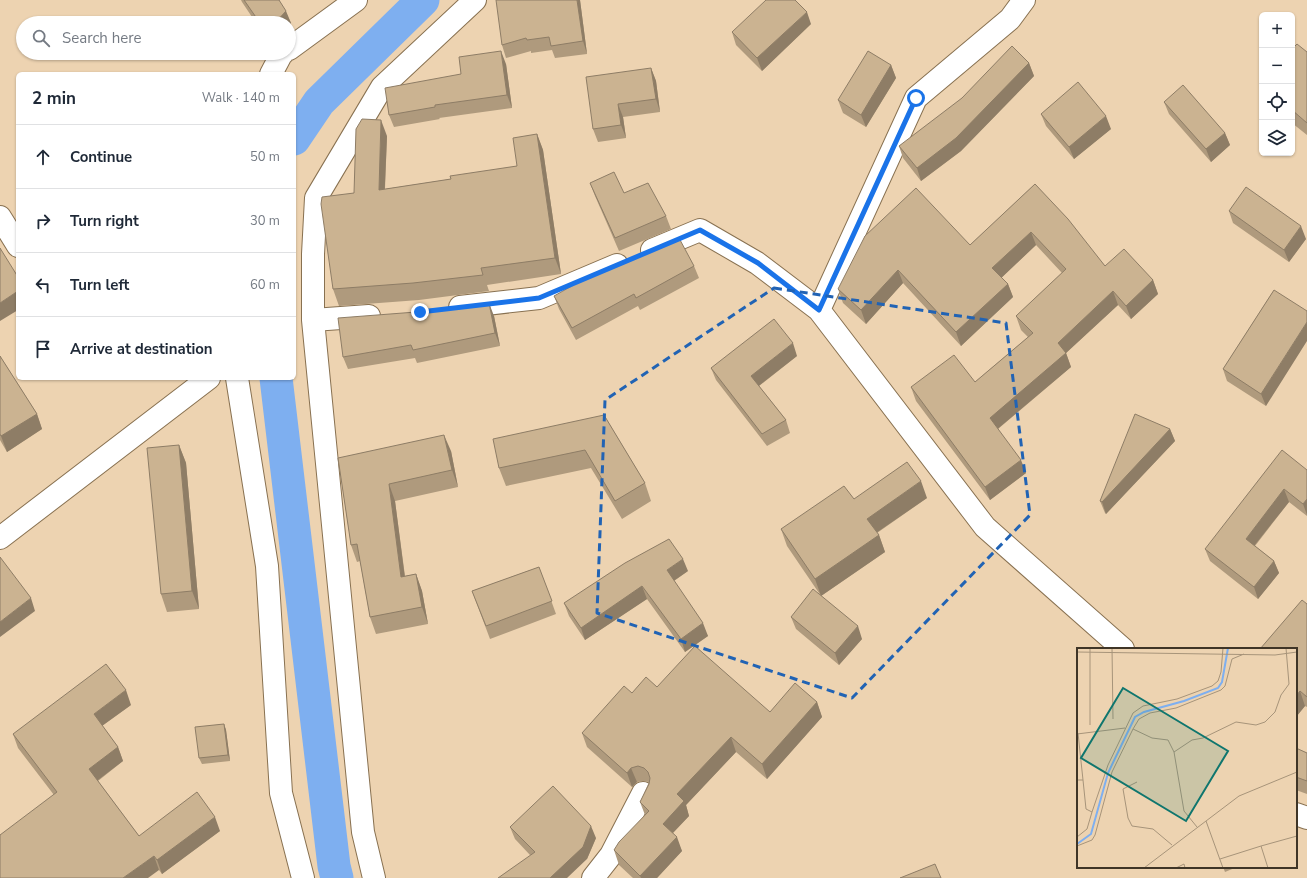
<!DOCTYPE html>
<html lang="en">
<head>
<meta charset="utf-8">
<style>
  :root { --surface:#fff; --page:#f6f6f7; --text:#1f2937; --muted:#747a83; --line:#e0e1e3 }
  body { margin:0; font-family:"Nunito Sans",sans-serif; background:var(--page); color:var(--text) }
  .controls { position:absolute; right:12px; top:12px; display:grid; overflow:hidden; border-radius:6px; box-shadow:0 1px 3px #0004 }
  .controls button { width:36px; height:36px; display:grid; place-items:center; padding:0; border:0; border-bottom:1px solid var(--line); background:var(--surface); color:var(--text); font:20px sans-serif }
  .stop { position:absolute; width:12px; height:12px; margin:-9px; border:3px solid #1a73e8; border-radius:50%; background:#fff }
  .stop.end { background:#1a73e8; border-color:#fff; box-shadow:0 1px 4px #0008 }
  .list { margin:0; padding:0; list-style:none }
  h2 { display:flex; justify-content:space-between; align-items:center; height:52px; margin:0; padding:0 16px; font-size:17px }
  h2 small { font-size:13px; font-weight:400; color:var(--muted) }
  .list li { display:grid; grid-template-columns:26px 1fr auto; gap:12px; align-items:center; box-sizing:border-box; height:64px; padding:0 16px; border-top:1px solid var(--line) }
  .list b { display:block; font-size:15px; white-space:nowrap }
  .list em { font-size:13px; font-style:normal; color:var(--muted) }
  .icon { flex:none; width:22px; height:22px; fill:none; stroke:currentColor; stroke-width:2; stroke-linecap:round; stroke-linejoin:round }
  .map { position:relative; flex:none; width:1307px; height:878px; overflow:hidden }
  .search { position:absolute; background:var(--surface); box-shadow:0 1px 3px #0004; left:16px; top:16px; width:280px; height:44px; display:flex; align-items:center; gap:10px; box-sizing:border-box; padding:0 14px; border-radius:22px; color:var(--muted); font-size:15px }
  .panel { position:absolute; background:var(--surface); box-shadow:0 1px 3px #0004; left:16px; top:72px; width:280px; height:308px; border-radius:6px }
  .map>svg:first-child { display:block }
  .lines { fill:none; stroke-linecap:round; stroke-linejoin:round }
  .canal { stroke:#7eaff0; stroke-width:33 }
  .minor-casing { stroke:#887151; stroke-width:24 }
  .minor { stroke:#fff; stroke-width:22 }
  .wall { fill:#af9a7d }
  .shaded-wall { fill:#8e7d66 }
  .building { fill:#cbb391; stroke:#8e7d66 }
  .route { stroke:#1a73e8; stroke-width:5 }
  .marked { fill:none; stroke:#2163b4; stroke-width:3; stroke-dasharray:8 5; stroke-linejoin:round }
  .inset-river { fill:none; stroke:#7eaff0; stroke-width:2 }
  .inset-road { fill:none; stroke:#a7947a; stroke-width:1 }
  .view { fill:#0f766e; fill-opacity:0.15; stroke:#0f766e; stroke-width:2 }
  .inset-edge { fill:none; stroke:#3f3527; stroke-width:2 }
</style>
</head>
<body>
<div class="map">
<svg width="1307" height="878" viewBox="0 0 1307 878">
  <rect width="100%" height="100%" fill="#edd3b1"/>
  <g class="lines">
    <!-- canal -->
    <path class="canal" d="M294 139 319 102 423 0
      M276 378 334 866 337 878"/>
    <!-- minor casing -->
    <g class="minor-casing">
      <path id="minor" d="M289 49 356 0
        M271 74 281 55 283 53
        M0 217 18 246
        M652 250 700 230 757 263 819 310 985 527 1123 649
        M460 307 539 298 617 265
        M819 310 916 98 1010 19 1024 0
        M369 316 313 320V254L316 198 382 87 475 0
        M313 320 363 832 374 878
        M237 378 267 566 281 793 303 878
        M0 538 209 378
        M1296 814 1307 818
        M593 878 611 855 643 793"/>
    </g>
    <!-- minor -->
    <use href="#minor" class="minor"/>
  </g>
  <!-- wall -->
  <path class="wall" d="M241 0H279L291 23 289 25V23H256L242 2Z
    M580 0 587 54 555 58 552 50 531 53V51L506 58 502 45Z
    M811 24 762 71 736 45 732 32Z
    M1292 49 1307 52V135L1292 123Z
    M1029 63 1034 76 961 151 921 181 903 158 899 146Z
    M506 64 512 108 439 118 440 119 394 127 389 115 461 74Z
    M891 65 896 78 866 127 843 113 838 100Z
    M651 68 656 81 660 112 623 117 626 138 598 142 593 129Z
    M1164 102 1225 133 1230 145 1211 162 1169 114Z
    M1041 114 1111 129 1074 159 1046 126Z
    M537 134 543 150 561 274 487 285 489 291 419 300 339 306 333 289 354 193 387 136 385 189 451 179 517 166Z
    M590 183 624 193 666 216 671 229 619 251 595 196Z
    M1035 184 1105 266 1153 280 1158 294 1131 319 1118 305 1066 353 1071 367 998 429 1026 473 990 500 916 401 911 387 975 382 1028 337 1021 330 1016 316 1062 273 1036 245 1001 278 1008 284 1013 297 961 346 903 283 866 324 843 303 838 289 970 245Z
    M1229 211 1306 239 1289 262 1233 223Z
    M694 266 699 278 640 310 638 306 576 340 559 309 554 296Z
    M1274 290 1266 406 1227 381 1223 369Z
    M494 316 500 346 417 363 415 358 348 369 343 357Z
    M0 356 37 414 42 429 7 452 0 440Z
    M797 356 759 386 786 420 790 433 767 446 716 380 711 368Z
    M604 415 645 483 651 501 622 519 591 468 506 486 499 468Z
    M1170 429 1175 441 1106 514 1105 513 1100 501Z
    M179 445 186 463 199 609 167 612 161 594Z
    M451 451 458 487 395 501 405 576 416 574 422 591 428 624 376 634 370 617 360 561 357 562 351 545 338 458Z
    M1307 470V516L1289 502 1255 546 1274 561 1279 573 1258 599 1210 561 1205 549Z
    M927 498 877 533 879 535 885 552 821 596 787 546 781 529 854 499Z
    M539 567 556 614 490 639 472 591Z
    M688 571 674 581 708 636 685 652 647 599 585 640 569 616 564 603Z
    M1307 604V707L1305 706 1296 717Z
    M791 617 862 639 839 665 796 629Z
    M657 687 770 712 817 702 822 717 767 779 736 752 686 805 689 816 673 833 682 851 657 878H633L619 865 614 850 645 815 640 802 649 782 643 781 637 782 632 787 587 747 582 733 632 693Z
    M131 705 102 726 118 747 123 761 98 781 139 836 220 831 162 874 159 870 54 795 18 748 13 734Z
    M224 724 226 730 230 761 202 764 199 758Z
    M1296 748 1307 753V794L1296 790Z
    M510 827 596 838 587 859 530 855 515 839Z
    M1223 867H1237L1225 872Z"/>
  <!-- shaded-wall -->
  <path class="shaded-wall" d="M577 0H580L587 54 583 41Z
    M286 11 291 23 289 25V23H275Z
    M807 12 811 24 762 71 757 58Z
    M501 51 506 64 512 108 507 95Z
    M1029 63 1034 76 961 151 921 181 917 168Z
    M891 65 896 78 866 127 861 115Z
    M651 68 656 81 660 112 656 99Z
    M618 104 623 117 626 138 621 125Z
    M1106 116 1111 129 1074 159 1069 147Z
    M381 120 387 136 384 206 379 190Z
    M1225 133 1230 145 1211 162 1206 149Z
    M537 134 543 150 561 274 555 258Z
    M1301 226 1306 239 1289 262 1284 250Z
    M1031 232 1036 245 997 282 992 268Z
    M898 270 903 283 866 324 861 310Z
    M1153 280 1158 294 1131 319 1126 306Z
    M1008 284 1013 297 961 346 956 332Z
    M18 291V310L0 321V303Z
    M1113 291 1118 305 1066 353 1071 367 995 431 990 418 1058 343Z
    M489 303 494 316 500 346 495 333Z
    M1307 322V341L1266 406 1261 394Z
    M793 343 797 356 756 388 751 376Z
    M37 414 42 429 7 452 1 436Z
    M1170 429 1175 441 1106 514 1102 502Z
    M444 435 451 451 458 487 452 470Z
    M179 445 186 463 199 609 192 591Z
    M1021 460 1026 473 990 500 985 487Z
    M921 481 927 498 873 535 867 519Z
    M389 484 395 501 407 594 401 577Z
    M1284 489 1289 502 1250 551 1246 539Z
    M1307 499V515L1303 504Z
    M879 535 885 552 821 596 815 579Z
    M683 559 688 571 672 582 667 570Z
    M1274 561 1279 573 1258 599 1254 587Z
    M416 574 422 591 428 624 422 607Z
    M642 586 647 599 585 640 581 628Z
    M31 598 35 611 0 637V622Z
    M703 623 708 636 685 652 681 639Z
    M858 626 862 639 839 665 835 653Z
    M126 690 131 705 99 728 94 714Z
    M1300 691 1305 706 1296 717V696Z
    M817 702 822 717 767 779 762 764Z
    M224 724 226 730 230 761 228 755Z
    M731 737 736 752 686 805 689 816 668 838 663 824 677 794Z
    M118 747 123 761 94 783 89 769Z
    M631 768 637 782 632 787 627 773Z
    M215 817 220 831 162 874 157 860Z
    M591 826 596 838 587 859 567 878H550Z
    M677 837 682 851 657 878H641L640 876Z
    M154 856 159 870 148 878H123Z"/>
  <!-- building -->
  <path class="building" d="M244 0H279L286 11 275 23H260Z
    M496 0H577L583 41 551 46 549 37 527 40 526 38 502 45Z
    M766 0H795L807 12 757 58 732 32Z
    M1297 44 1307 52V123L1292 110V49Z
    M1012 46 1029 63 956 138 917 168 899 146 962 98Z
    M501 51 507 95 435 105V107L389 115 385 88 461 74 459 57Z
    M868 51 891 65 861 115 838 100Z
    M651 68 656 99 618 104 621 125 593 129 586 77Z
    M1078 82 1106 116 1069 147 1041 114Z
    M1183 85 1225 133 1206 149 1164 102Z
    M362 119 381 120 379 190 451 179 450 176 517 166 513 138 537 134 555 258 481 268 483 275 413 283 333 289 321 204 322 197 354 193 356 129Z
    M614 172 624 193 648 183 666 216 615 238 590 183Z
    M1035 184 1068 219 1105 266 1124 249 1153 280 1126 306 1113 291 1058 343 1066 353 990 418 1021 460 985 487 911 387 954 355 975 382 1033 333 1016 316 1066 269 1031 232 992 268 1008 284 956 332 898 270 861 310 838 289 865 236 916 188 970 245Z
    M1246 187 1301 226 1284 250 1229 211Z
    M679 238 694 266 636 298 634 294 572 328 554 296 595 273Z
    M0 248 18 277V291L0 303Z
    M1274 290 1307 311V322L1261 394 1223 369Z
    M489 303 495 333 413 350 411 345 343 357 338 318 416 312Z
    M774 319 793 343 751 376 786 420 762 434 711 368Z
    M0 356 37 414 1 436 0 434Z
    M1135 414 1170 429 1102 502 1100 501Z
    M604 415 645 483 615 501 585 450 499 468 493 439Z
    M444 435 452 470 389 484 401 577 416 574 422 607 370 617 357 544 351 545 338 458Z
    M179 445 192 591 161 594 147 448Z
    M1282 450 1307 470V499L1303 504 1284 489 1246 539 1274 561 1254 587 1205 549Z
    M907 462 921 481 867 519 879 535 815 579 781 529 844 486 854 499Z
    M669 539 683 559 667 570 703 623 681 639 642 586 581 628 564 603 625 563Z
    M0 557 31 598 0 622Z
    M539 567 552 601 486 626 472 591Z
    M813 589 858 626 835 653 791 617Z
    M1302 600 1307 604V697L1300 691 1296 696V649H1260Z
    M695 646 770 712 795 683 817 702 762 764 731 737 677 794 684 801 663 824 677 837 640 876 614 850 619 842 649 811 640 802 649 784 650 778 648 772 644 768 638 766 631 768 627 773 582 733 624 686 632 693 646 677 657 687Z
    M106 664 126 690 94 714 118 747 89 769 139 836 197 792 215 817 157 860 154 856 123 878H0V835L57 792 13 734Z
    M224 724 228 755 199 758 195 727Z
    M1296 748 1307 753V781L1296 777Z
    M553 786 591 826 583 847 550 878H498L535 852 510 827Z
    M935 864 941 878H900Z"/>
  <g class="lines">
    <!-- route -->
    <path class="route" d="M420 312 539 298 700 230 758 263 819 310 916 98"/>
  </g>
  <!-- marked area -->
  <path class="marked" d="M774 288 1006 323 1030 515 852 698 597 613 605 400Z"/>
  <!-- overview -->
  <g transform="translate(1077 648)">
    <rect width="220" height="220" fill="#edd3b1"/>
    <path class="inset-river" d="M0 196 14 186 31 125 58 69 67 64 107 53 141 40 145 34 151 0"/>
    <path class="inset-road" d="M35 0 36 71M0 4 198 7 220 4M13 77V0M0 86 48 80M97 104 115 92 126 90 159 74 179 77 188 74 198 64 204 47 212 36 209 0M0 132H6L1 85M6 132 9 161 15 164 31 117 56 65 66 58 100 51 135 38 141 33 144 24 146 0M60 134 46 141 51 170 55 178 76 181 95 197M129 173 146 220M120 179 107 163 97 104 91 92 75 90 56 81 62 71 73 65 99 60 144 42 148 38 155 11 167 6M0 189 10 181 15 164M0 198 15 192 18 187 35 124 56 81M143 211 184 198M67 220 162 148 220 124M99 220 107 216 108 220M191 220 184 198 220 188"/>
    <path class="view" d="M46 40 151 103 109 173 4 110Z"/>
    <rect width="220" height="220" class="inset-edge"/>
  </g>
</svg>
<div class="controls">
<button>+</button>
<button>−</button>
<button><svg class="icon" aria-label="locate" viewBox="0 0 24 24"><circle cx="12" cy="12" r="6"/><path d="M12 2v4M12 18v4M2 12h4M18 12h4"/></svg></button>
<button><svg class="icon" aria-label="layers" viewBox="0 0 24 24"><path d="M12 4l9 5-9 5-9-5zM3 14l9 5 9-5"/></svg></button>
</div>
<div class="stop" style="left:916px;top:98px"></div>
<div class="stop end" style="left:420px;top:312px"></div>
<div class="search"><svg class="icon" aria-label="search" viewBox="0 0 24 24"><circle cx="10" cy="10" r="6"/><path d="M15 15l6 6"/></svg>Search here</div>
<section class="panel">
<h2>2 min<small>Walk · 140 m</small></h2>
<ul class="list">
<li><svg class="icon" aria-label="ahead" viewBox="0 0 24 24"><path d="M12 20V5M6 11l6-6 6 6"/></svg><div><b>Continue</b></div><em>50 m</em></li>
<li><svg class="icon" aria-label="right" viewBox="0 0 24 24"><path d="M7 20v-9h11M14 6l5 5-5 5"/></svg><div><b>Turn right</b></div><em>30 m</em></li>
<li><svg class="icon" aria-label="left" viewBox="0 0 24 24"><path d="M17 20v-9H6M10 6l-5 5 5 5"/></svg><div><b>Turn left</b></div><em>60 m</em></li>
<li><svg class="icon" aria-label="arrive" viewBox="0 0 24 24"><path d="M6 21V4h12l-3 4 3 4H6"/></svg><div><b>Arrive at destination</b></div></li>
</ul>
</section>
</div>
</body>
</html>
